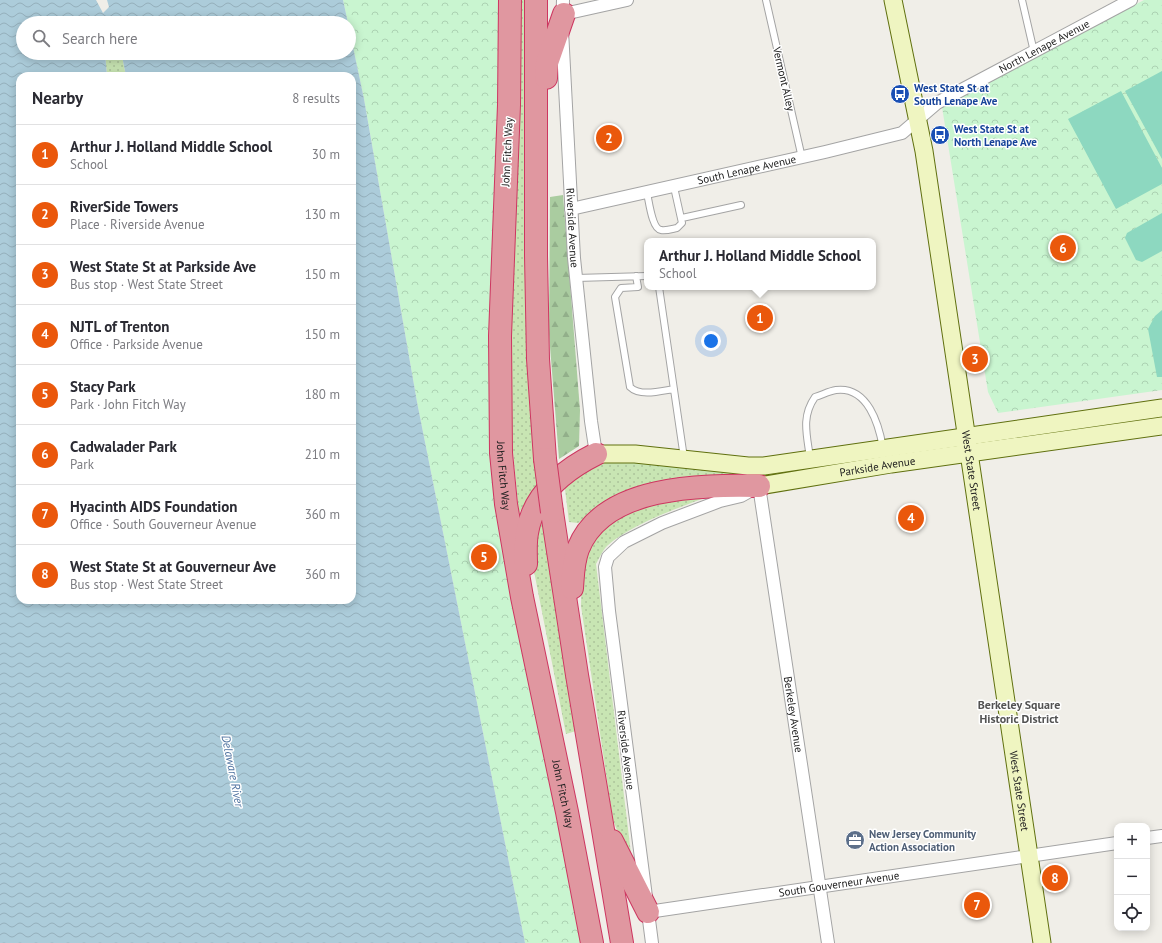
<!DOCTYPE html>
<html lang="en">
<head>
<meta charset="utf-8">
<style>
  :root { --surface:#fff; --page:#f7f7f7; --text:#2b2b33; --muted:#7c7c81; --line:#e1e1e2; --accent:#ea580c }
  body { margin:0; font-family:"PT Sans",sans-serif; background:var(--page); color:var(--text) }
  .controls { position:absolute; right:12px; bottom:12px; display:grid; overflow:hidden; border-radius:8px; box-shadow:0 2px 10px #0003 }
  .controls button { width:36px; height:36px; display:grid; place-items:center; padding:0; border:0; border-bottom:1px solid var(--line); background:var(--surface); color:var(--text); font:20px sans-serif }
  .you { position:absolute; left:711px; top:341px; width:14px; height:14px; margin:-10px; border:3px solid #fff; border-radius:50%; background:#1a73e8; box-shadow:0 0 0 6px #1a73e833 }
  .badge { display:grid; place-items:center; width:26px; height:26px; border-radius:50%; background:var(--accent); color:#fff; font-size:13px; font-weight:700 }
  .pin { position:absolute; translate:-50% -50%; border:2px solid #fff; box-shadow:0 1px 4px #0006 }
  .popup { position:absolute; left:644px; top:238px; width:232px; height:52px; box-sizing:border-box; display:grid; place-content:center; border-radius:8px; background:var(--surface); filter:drop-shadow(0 1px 3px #0005); font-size:13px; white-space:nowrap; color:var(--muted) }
  .popup b { font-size:15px; color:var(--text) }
  .popup::after { content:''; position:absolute; left:50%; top:100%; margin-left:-8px; border:8px solid transparent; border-top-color:var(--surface) }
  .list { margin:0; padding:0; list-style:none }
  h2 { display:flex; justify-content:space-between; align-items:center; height:52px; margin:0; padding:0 16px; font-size:17px }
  h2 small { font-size:13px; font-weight:400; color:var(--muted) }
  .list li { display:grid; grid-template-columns:26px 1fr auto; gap:12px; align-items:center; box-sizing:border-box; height:60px; padding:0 16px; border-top:1px solid var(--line) }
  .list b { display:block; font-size:15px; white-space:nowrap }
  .list p { margin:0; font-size:13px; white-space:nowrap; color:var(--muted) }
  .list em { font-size:13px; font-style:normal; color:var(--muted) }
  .icon { flex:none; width:22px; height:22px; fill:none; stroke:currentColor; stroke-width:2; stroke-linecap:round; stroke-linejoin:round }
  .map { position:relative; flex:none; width:1162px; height:943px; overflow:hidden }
  .search { position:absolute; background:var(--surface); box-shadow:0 2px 10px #0003; left:16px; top:16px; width:340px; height:44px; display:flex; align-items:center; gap:10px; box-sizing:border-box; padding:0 14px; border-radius:22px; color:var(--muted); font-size:15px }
  .panel { position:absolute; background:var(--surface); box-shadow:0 2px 10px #0003; left:16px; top:72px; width:340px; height:532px; border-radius:12px }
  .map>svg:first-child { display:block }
  .grass { fill:url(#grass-dots) }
  .forest { fill:url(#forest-firs) }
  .park { fill:url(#park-crowns) }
  .pitch { fill:#8dd8c0 }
  .water { fill:url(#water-waves) }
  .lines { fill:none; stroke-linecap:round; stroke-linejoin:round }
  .lane-casing { stroke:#a4a4a4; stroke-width:8 }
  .street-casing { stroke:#a4a4a4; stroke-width:14 }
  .secondary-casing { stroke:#60700f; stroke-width:19 }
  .highway-casing { stroke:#cd3660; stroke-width:24 }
  .lane { stroke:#fff; stroke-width:6 }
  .street { stroke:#fff; stroke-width:12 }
  .secondary { stroke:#eff5c1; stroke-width:17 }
  .highway { stroke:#e097a0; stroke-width:22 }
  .highway-bridge-casing { stroke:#cd3660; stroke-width:24; stroke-linecap:butt }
  .highway-bridge { stroke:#e097a0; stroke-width:22 }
  .labels { text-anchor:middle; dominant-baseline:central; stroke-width:3; stroke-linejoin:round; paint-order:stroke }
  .street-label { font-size:11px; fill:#202020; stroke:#fff }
  .transit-label { font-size:11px; font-weight:bold; fill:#164399; stroke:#fff; text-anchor:start }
  .service-label { font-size:11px; font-weight:bold; fill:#4e5e75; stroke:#fff; text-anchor:start }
  .neighbourhood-label { font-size:12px; font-weight:bold; fill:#535353; stroke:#fff }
  .water-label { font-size:12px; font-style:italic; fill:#5174a1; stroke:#fff }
</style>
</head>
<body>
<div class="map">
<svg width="1162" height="943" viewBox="0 0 1162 943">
  <defs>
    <pattern id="grass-dots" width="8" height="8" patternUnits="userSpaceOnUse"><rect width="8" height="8" fill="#c8e5b3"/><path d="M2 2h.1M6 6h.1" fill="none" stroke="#acc49a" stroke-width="1.8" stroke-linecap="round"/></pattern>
    <pattern id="forest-firs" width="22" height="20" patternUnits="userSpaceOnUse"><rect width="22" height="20" fill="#aacca0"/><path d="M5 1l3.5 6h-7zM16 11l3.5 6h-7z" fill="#92af8a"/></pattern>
    <pattern id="park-crowns" width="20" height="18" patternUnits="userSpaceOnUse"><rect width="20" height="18" fill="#c9f5d0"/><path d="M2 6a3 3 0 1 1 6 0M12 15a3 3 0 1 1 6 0" fill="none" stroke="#acd2b2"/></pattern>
    <pattern id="water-waves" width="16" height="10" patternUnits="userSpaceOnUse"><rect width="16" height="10" fill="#acccda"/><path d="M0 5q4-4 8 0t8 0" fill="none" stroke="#94afbb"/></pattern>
  </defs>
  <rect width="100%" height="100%" fill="#f0eee8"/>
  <!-- grass -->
  <path class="grass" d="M519 0H527L538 482 519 513 510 421V350Z
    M105 53H118L122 56 126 76H107Z
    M640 460 734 473 730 477 650 486 619 493 578 523 569 522 564 481 600 462Z
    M726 491C692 502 632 523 607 546 602 551 599 559 596 564L633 870 613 820 581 606 582 564 595 536 616 514 655 499Z
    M541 512 576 731 566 734 531 556Z"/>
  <!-- forest -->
  <path class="forest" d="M563 195 580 410 579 446 559 459 549 334 550 197Z"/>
  <!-- park -->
  <path class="park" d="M343 0H509L501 453 592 943H525L417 402 364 99Z
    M1144 0H1162V390L998 413 988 392 942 107Z"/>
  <!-- pitch -->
  <path class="pitch" d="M1162 71V159L1125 91Z
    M1121 91 1162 168V184L1116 209 1068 119Z
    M1162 213V251L1142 262 1136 260 1125 238 1127 233Z
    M1162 310V377H1157L1148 329 1155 316Z"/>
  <!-- water -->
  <path class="water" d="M0 0H96L103 13 109 7 107 0H343L348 23H23V53H105L107 76H20V600H352V76H126L122 56 118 53H349V28L364 99 417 402 525 943H0Z"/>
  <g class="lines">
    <!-- lane casing -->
    <g class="lane-casing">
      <path id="lane" d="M766 0 802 158
        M1022 0 1034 52
        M647 193C649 201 652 229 661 230 666 231 672 229 677 228L682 223 674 187
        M682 218 741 205
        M636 276 638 287 621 288 615 297 630 387C640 397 661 391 674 389
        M576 278 647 276
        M659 287 684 458
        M810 458C807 435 801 417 815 397 822 395 829 391 836 390 868 386 879 425 883 448"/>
    </g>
    <!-- street casing -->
    <g class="street-casing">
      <g id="street">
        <path id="s1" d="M563 0 562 30 574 258 591 421 596 454"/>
        <path d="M564 14 627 0"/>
        <path id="s2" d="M571 209 825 152 902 133 937 103 1131 0"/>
        <path d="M1147 838 1162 836"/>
        <path id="s3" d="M648 912 1117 843"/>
        <path id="s4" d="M652 943 609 611 605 567 608 557 624 542 662 523 720 501 741 496 759 486 828 943"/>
      </g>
    </g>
    <!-- secondary casing -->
    <g class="secondary-casing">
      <g id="secondary">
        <path id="s5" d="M893 0 924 151 1042 943"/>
        <path d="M596 454H635L748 466H764L1162 408"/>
        <path id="s6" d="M759 486 891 464 1162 426"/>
      </g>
    </g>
    <!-- highway casing -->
    <g class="highway-casing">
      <g id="highway">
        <path id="s7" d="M510 0 509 105 500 336 501 453 506 504 522 597 567 812 592 943"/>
        <path d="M536 0V256L538 359 545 459"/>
        <path d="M546 78 547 63 564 14"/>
        <path d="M552 512 577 675 622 943"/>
        <path d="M526 564C526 554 525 543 527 533 533 495 564 470 596 454"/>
        <path d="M572 588C573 575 573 562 578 549 603 485 701 485 759 486"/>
        <path d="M612 841 648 912"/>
      </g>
    </g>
    <!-- lane -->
    <use href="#lane" class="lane"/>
    <!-- street -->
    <use href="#street" class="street"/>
    <!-- secondary -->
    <use href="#secondary" class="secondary"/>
    <!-- highway -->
    <use href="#highway" class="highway"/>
    <!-- highway-bridge casing -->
    <g class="highway-bridge-casing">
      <path id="highway-bridge" d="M545 459 552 512"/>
    </g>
    <!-- highway-bridge -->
    <use href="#highway-bridge" class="highway-bridge"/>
  </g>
  <!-- icons -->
  <defs>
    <g id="bus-disc" transform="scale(1)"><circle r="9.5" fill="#1a4fb4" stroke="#fff"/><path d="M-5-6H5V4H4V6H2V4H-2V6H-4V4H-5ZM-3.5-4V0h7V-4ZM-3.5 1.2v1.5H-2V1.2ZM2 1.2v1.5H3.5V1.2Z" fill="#fff"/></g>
    <g id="office-disc" transform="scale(1)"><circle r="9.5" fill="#5c6f8a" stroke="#fff"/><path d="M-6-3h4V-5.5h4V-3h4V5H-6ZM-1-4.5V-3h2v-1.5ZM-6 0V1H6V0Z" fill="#fff"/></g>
  </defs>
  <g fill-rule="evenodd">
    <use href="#bus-disc" x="900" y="94"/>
    <use href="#bus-disc" x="940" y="135"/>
    <use href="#office-disc" x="855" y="840"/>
  </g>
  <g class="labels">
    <!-- street labels -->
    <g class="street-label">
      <text stroke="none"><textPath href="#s2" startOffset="507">North Lenape Avenue</textPath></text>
      <text transform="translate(784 79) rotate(77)">Vermont Alley</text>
      <text transform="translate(507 152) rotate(-87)">John Fitch Way</text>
      <text stroke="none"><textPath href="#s2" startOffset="180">South Lenape Avenue</textPath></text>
      <text stroke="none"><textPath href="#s1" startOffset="228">Riverside Avenue</textPath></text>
      <text stroke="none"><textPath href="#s6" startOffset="120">Parkside Avenue</textPath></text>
      <text stroke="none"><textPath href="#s5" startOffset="477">West State Street</textPath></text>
      <text stroke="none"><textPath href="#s7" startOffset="476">John Fitch Way</textPath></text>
      <text stroke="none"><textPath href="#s4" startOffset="789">Berkeley Avenue</textPath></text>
      <text transform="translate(626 750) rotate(83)">Riverside Avenue</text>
      <text stroke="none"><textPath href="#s5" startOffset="801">West State Street</textPath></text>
      <text stroke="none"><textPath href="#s7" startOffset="800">John Fitch Way</textPath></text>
      <text stroke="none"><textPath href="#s3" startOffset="193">South Gouverneur Avenue</textPath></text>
    </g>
    <!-- transit labels -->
    <g class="transit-label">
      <text x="914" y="88">West State St at<tspan x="914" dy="13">South Lenape Ave</tspan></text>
      <text x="954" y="129">West State St at<tspan x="954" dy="13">North Lenape Ave</tspan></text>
    </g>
    <!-- service labels -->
    <g class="service-label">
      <text x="869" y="834">New Jersey Community<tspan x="869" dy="13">Action Association</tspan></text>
    </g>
    <!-- neighbourhood labels -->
    <g class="neighbourhood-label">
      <text x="1019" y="704">Berkeley Square<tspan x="1019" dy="14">Historic District</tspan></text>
    </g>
    <!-- water labels -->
    <g class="water-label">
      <text transform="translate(233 771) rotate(79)">Delaware River</text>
    </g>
  </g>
</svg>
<div class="controls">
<button>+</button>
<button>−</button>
<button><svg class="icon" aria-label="locate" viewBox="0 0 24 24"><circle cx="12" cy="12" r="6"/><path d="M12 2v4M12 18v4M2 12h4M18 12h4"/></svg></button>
</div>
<div class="you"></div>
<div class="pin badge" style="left:760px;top:318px">1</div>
<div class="popup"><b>Arthur J. Holland Middle School</b>School</div>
<div class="pin badge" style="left:609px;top:138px">2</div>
<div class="pin badge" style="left:975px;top:359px">3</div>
<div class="pin badge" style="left:911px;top:518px">4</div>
<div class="pin badge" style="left:484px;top:557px">5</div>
<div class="pin badge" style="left:1063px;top:248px">6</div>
<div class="pin badge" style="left:977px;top:905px">7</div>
<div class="pin badge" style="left:1055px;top:878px">8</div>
<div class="search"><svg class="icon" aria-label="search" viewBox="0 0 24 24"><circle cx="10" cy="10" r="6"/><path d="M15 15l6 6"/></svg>Search here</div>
<section class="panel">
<h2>Nearby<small>8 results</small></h2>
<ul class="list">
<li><span class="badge">1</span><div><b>Arthur J. Holland Middle School</b><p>School</p></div><em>30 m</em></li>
<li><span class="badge">2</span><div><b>RiverSide Towers</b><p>Place · Riverside Avenue</p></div><em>130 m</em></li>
<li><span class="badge">3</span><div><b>West State St at Parkside Ave</b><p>Bus stop · West State Street</p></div><em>150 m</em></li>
<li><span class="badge">4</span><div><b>NJTL of Trenton</b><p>Office · Parkside Avenue</p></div><em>150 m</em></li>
<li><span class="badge">5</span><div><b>Stacy Park</b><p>Park · John Fitch Way</p></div><em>180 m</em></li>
<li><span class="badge">6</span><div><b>Cadwalader Park</b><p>Park</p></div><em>210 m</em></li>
<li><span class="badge">7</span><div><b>Hyacinth AIDS Foundation</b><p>Office · South Gouverneur Avenue</p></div><em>360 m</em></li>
<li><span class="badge">8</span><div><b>West State St at Gouverneur Ave</b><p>Bus stop · West State Street</p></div><em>360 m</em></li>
</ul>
</section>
</div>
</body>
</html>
